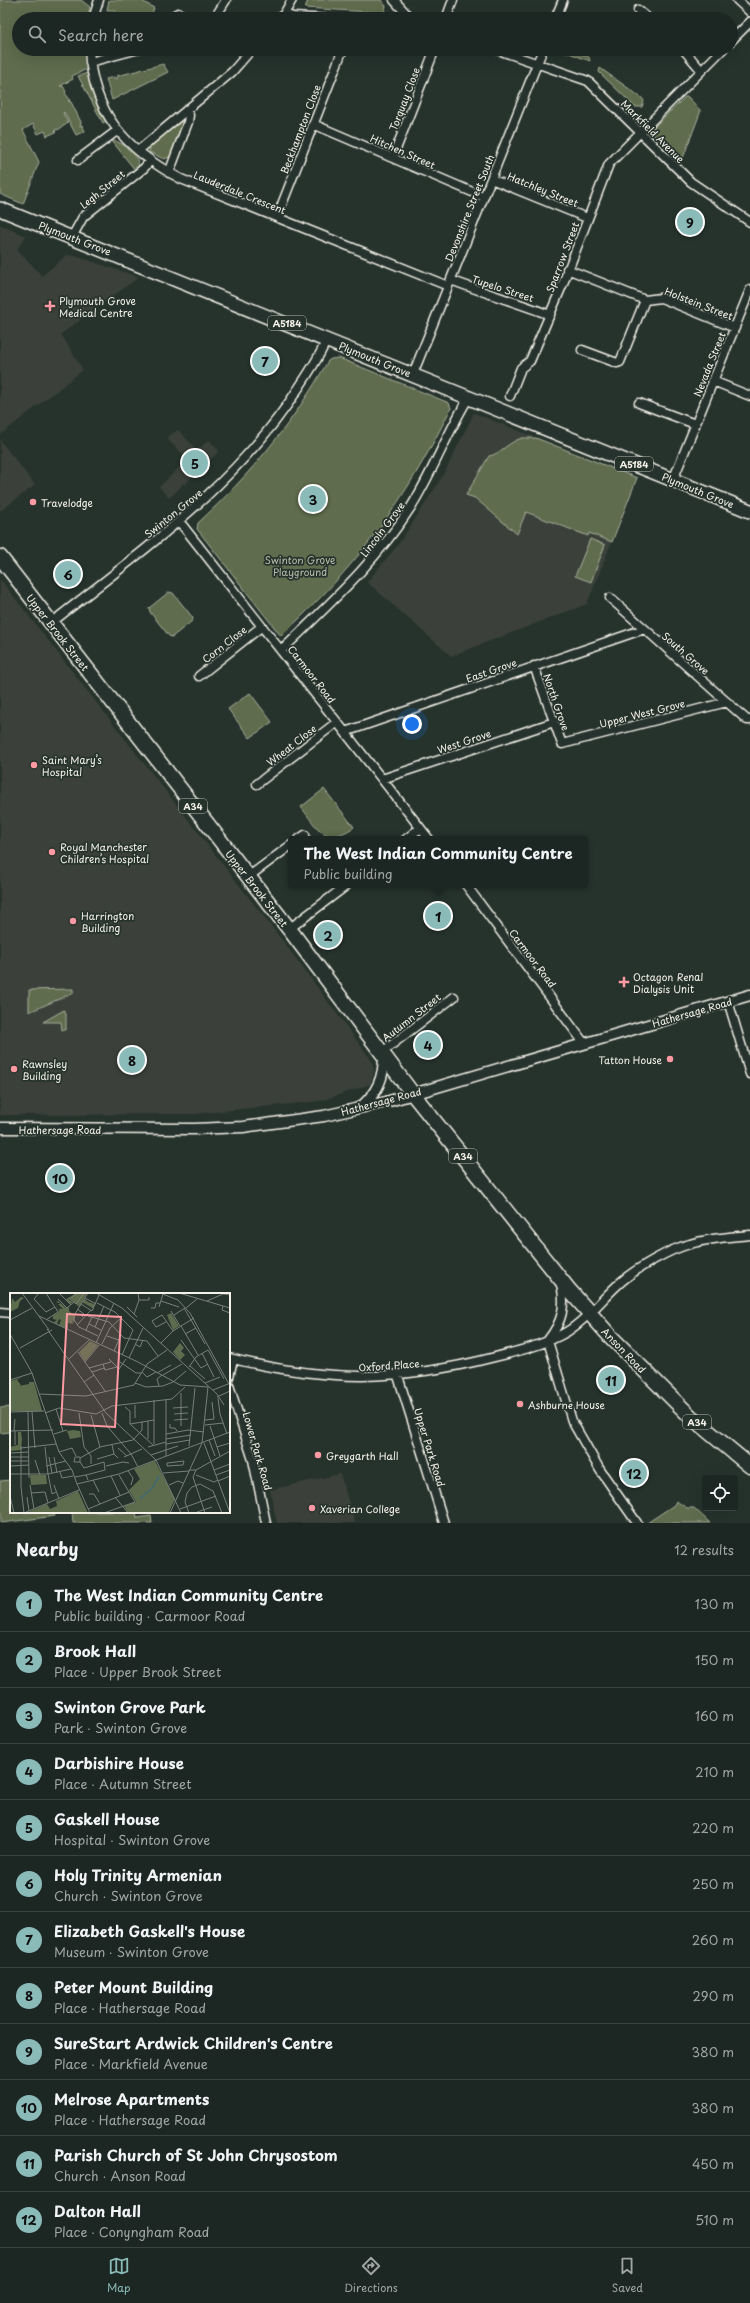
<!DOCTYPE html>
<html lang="en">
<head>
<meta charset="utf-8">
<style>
  :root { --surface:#1c2622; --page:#29322f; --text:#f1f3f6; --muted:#a0a5a5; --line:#3a4340; --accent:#8bbbb9 }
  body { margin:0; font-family:"Playpen Sans",sans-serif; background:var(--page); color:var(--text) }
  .controls { position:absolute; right:12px; bottom:12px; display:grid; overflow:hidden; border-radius:4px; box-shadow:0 4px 16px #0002 }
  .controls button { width:36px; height:36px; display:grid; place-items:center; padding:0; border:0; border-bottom:1px solid var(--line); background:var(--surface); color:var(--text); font:20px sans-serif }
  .you { position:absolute; left:412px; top:724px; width:14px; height:14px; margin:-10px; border:3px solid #fff; border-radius:50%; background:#1a73e8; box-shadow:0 0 0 6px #1a73e833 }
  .badge { display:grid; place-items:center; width:26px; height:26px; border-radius:50%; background:var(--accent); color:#111; font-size:13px; font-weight:700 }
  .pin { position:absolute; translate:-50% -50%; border:2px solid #fff; box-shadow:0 1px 4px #0006 }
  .popup { position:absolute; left:288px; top:836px; width:300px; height:52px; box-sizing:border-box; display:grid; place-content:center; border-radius:4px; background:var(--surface); filter:drop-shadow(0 1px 3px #0005); font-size:13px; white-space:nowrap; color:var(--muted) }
  .popup b { font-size:15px; color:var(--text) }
  .popup::after { content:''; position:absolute; left:50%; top:100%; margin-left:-8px; border:8px solid transparent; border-top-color:var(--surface) }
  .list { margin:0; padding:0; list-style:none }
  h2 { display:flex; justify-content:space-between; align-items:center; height:52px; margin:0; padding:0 16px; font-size:17px }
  h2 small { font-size:13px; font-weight:400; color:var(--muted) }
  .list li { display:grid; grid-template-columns:26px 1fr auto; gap:12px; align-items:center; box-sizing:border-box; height:56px; padding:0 16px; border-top:1px solid var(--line) }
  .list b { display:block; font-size:15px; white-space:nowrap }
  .list p { margin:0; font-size:13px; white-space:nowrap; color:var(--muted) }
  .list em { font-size:13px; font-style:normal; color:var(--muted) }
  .icon { flex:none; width:22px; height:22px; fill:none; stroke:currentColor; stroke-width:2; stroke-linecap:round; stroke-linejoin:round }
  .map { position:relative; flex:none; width:750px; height:1523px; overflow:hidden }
  .search { position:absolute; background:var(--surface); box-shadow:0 4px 16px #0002; left:12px; right:12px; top:12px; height:44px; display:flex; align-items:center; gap:10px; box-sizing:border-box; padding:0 14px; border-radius:22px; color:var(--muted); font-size:15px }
  .sheet { height:724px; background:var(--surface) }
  nav { display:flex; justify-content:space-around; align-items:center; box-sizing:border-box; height:56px; border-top:1px solid var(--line); background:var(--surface); font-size:11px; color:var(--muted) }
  nav a { display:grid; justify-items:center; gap:2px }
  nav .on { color:var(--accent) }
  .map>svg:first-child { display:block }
  .built { fill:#3b413a }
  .green { fill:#5e6c4e; stroke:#a9ae9b }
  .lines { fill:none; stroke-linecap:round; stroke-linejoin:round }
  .minor-casing { stroke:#f4f1e8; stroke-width:11 }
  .tertiary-casing { stroke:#f4f1e8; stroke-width:13 }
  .primary-casing { stroke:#f4f1e8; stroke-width:16 }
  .trunk-casing { stroke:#f4f1e8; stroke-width:17 }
  .minor { stroke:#26332d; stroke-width:8 }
  .tertiary { stroke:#26332d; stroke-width:10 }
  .primary { stroke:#26332d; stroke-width:13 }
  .trunk { stroke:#26332d; stroke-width:14 }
  .poi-dot { fill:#ff9aa2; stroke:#26332d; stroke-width:1.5 }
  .labels { text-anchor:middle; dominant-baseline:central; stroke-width:3.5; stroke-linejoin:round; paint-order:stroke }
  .shield { fill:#26332d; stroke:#b6b8b0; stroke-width:1 }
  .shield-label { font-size:9px; font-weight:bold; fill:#f4f1e8 }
  .street-label { font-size:10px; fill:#f4f1e8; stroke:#26332d }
  .poi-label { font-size:10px; fill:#f4f1e8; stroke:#26332d; text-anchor:start }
  .park-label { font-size:10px; fill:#b8bcaa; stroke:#26332d }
  .inset-river { fill:none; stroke:#45696b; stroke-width:2 }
  .inset-road { fill:none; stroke:#787f78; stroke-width:1 }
  .view { fill:#ff9aa2; fill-opacity:0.15; stroke:#ff9aa2; stroke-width:2 }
  .inset-edge { fill:none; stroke:#f4f1e8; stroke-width:2 }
</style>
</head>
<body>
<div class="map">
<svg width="750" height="1523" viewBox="0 0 750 1523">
  <rect width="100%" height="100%" fill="#26332d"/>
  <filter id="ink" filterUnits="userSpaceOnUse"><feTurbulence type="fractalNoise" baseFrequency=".025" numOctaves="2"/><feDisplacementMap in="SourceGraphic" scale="8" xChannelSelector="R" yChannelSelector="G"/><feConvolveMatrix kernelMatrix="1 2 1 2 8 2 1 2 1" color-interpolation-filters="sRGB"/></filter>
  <g filter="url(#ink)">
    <!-- built -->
    <path class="built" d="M0 225 26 236 17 249 42 276 67 255 75 256 139 277 61 334 83 370 0 435Z
      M474 413 637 478 587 604 451 656 367 582 398 545 425 504 445 472Z
      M178 430 195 448 193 450 195 452 209 440 219 451 184 485 182 483 181 487 169 498 159 487 188 459 168 440 169 436Z
      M0 440 35 485 0 511Z
      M0 579 282 940 372 1061 374 1071 371 1084 320 1101 194 1114 0 1115Z
      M340 1474 355 1523H277L270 1490Z"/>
    <!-- green -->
    <path class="green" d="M0 0H81L90 7 87 19H19V49H85L87 69 72 76 73 79 60 86H63L66 92 65 93 70 100 68 101 71 102 81 122 80 126 82 125 85 131 76 135 64 112 63 113 68 123 58 130 57 129 55 130 56 132 47 136 45 131 38 134 33 124 23 130 39 162 23 204 0 194Z
      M109 0H140L154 8 150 19H115L114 10H107Z
      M308 0H381L386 6 384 13 305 8Z
      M568 49 589 57 590 61 561 50Z
      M163 64 168 72 112 100 106 79 114 77 115 79 118 78 117 76Z
      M600 68 642 98 644 101 642 107H635L601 74 599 72Z
      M88 73 96 101 106 121 103 123 78 76Z
      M685 97H688L700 110V113L683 158 678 159 652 133V129Z
      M178 121 183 123V126L170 157 164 159 149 152 151 144Z
      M112 141C123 141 138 155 139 166L135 170Z
      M339 358 449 403 451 408C405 502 358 565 281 636L197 529 198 523C250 475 293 423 328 361L331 359Z
      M522 438H536L637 478 612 542 589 533 588 536 526 512 517 534 475 498 466 495 489 456C499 455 508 442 522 438Z
      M590 539 605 545 591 582 575 576Z
      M169 592 173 593 193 618 192 621 172 637 169 636 150 612 149 608Z
      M250 693 272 722 250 738 228 709Z
      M324 789 354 827C325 847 318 829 301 807Z
      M73 989V993L29 1012V990Z
      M64 1010 66 1014V1030H62L61 1022H43Z
      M11 1407V1432L0 1433V1408Z
      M11 1480V1512H54L55 1516 1 1523 0 1481Z
      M676 1501 687 1508H694L710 1523H647L674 1505Z
      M72 1512H136L137 1518 151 1516 152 1523H73Z"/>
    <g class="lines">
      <!-- minor casing -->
      <g class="minor-casing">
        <path id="minor" d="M394 0 411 19
          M737 0 750 12
          M638 10 649 19
          M284 14 293 17 331 19
          M93 19 99 0
          M167 19 178 13 192 19
          M214 19 226 0
          M278 19 284 14 292 0
          M446 19 453 0
          M555 19 563 0
          M731 41 750 22
          M89 49C93 114 126 150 181 179L448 286
          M495 49 588 81 691 182 750 222
          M683 49 701 70
          M90 62 139 49
          M313 124 484 197
          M139 150 232 72 252 49
          M393 157 435 49
          M78 160 118 130
          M169 173 188 122 189 115 186 111
          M491 179 587 218
          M277 217 343 49
          M72 237 83 217 144 168 150 161
          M567 269 645 300 661 298 735 328
          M451 280C484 293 516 302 550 315
          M582 350 617 363 620 362 645 300
          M413 374 543 49
          M713 381 750 396
          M510 396 521 368 530 361 562 286 609 164 723 49
          M639 403 695 424
          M673 480 750 290
          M179 521 429 839
          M610 598 747 720H750
          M51 623C142 551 237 485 300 386 310 371 320 356 327 339
          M281 651C327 606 376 562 411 507 433 472 447 433 469 397
          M534 666 562 744 727 702
          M199 676 261 627
          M345 732 644 629
          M382 779 554 722
          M257 784 337 722
          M299 839 305 835
          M406 839 420 828
          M248 877 291 845
          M466 885 584 1043
          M289 929 347 885
          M728 1001 750 1074
          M381 1053 454 997
          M0 1312 11 1313
          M548 1340C562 1322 566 1307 561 1284
          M548 1341 572 1421 600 1470 637 1523
          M229 1358C326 1382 398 1382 495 1357 519 1351 547 1344 568 1331 589 1318 603 1297 622 1281 637 1268 670 1249 690 1244 709 1238 730 1237 750 1235
          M398 1376 444 1523
          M229 1377 233 1359
          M229 1385 253 1460 266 1523"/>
      </g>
      <!-- tertiary casing -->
      <g class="tertiary-casing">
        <path id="tertiary" d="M361 1107C377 1093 384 1078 384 1056
          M0 1128 194 1129 243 1127 324 1116 386 1102 750 995"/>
      </g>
      <!-- primary casing -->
      <g class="primary-casing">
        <path id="primary" d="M0 209 750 511"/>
      </g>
      <!-- trunk casing -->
      <g class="trunk-casing">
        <path id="trunk" d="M0 557 293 934 412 1093 570 1291 610 1336 691 1417 750 1466"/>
      </g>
      <!-- minor -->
      <use href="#minor" class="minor"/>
      <!-- tertiary -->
      <use href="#tertiary" class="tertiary"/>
      <!-- primary -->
      <use href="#primary" class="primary"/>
      <!-- trunk -->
      <use href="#trunk" class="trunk"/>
    </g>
  </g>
  <!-- markers -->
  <g class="poi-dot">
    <path d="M48 300h4v4h4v4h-4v4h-4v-4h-4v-4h4z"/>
    <circle cx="33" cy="502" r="4"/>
    <circle cx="34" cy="765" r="4"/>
    <circle cx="52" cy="852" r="4"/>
    <circle cx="73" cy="921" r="4"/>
    <path d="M622 976h4v4h4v4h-4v4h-4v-4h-4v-4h4z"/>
    <circle cx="670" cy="1059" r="4"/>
    <circle cx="14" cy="1069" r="4"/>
    <circle cx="520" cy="1404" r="4"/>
    <circle cx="318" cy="1455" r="4"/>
    <circle cx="312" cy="1508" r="4"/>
  </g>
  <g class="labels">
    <!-- shield labels -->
    <g class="shield">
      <rect x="268" y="316" width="38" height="14" rx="3"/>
      <rect x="615" y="457" width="38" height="14" rx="3"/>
      <rect x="179" y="799" width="28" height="14" rx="3"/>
      <rect x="449" y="1149" width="28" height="14" rx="3"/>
      <rect x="683" y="1415" width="28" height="14" rx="3"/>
    </g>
    <g class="shield-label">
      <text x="287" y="323">A5184</text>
      <text x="634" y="464">A5184</text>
      <text x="193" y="806">A34</text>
      <text x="463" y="1156">A34</text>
      <text x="697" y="1422">A34</text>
    </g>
    <!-- street labels -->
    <g class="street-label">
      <text transform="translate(404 99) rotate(-69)">Torquay Close</text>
      <text transform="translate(300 129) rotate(-69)">Beckhampton Close</text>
      <text transform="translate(653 131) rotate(45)">Markfield Avenue</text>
      <text transform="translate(403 151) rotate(24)">Hitchen Street</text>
      <text transform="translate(102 189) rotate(-39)">Legh Street</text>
      <text transform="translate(543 189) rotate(22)">Hatchley Street</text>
      <text transform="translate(240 192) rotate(22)">Lauderdale Crescent</text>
      <text transform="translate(469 208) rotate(-68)">Devonshire Street South</text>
      <text transform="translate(75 238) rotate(21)">Plymouth Grove</text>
      <text transform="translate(562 257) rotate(-69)">Sparrow Street</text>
      <text transform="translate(503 288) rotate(18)">Tupelo Street</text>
      <text transform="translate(699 303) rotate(21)">Holstein Street</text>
      <text transform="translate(375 359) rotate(22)">Plymouth Grove</text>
      <text transform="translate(709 364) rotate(-68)">Nevada Street</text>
      <text transform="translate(698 490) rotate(22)">Plymouth Grove</text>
      <text transform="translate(173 513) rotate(-39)">Swinton Grove</text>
      <text transform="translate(382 529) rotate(-53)">Lincoln Grove</text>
      <text transform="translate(58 632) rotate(52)">Upper Brook Street</text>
      <text transform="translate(224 644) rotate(-38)">Corn Close</text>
      <text transform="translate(686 653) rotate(41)">South Grove</text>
      <text transform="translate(491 670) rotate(-19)">East Grove</text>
      <text transform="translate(312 674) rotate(52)">Carmoor Road</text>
      <text transform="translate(557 702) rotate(71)">North Grove</text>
      <text transform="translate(642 713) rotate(-14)">Upper West Grove</text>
      <text transform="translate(464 741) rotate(-18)">West Grove</text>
      <text transform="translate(291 745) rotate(-38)">Wheat Close</text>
      <text transform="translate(257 888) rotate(52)">Upper Brook Street</text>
      <text transform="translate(533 958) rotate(53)">Carmoor Road</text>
      <text transform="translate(692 1012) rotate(-16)">Hathersage Road</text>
      <text transform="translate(411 1017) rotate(-38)">Autumn Street</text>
      <text transform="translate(381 1101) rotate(-15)">Hathersage Road</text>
      <text x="60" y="1129">Hathersage Road</text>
      <text transform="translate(624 1350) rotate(46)">Anson Road</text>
      <text transform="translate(389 1365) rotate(-4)">Oxford Place</text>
      <text transform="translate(430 1447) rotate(73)">Upper Park Road</text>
      <text transform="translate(258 1451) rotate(74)">Lower Park Road</text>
    </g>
    <!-- poi labels -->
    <g class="poi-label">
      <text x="59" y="300">Plymouth Grove<tspan x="59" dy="12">Medical Centre</tspan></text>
      <text x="41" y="502">Travelodge</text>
      <text x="42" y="759">Saint Mary’s<tspan x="42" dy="12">Hospital</tspan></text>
      <text x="60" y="846">Royal Manchester<tspan x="60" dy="12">Children’s Hospital</tspan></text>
      <text x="81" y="915">Harrington<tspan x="81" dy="12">Building</tspan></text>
      <text x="633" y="976">Octagon Renal<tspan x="633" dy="12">Dialysis Unit</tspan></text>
      <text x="662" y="1059" text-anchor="end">Tatton House</text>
      <text x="22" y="1063">Rawnsley<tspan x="22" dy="12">Building</tspan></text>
      <text x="528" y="1404">Ashburne House</text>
      <text x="326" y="1455">Greygarth Hall</text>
      <text x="320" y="1508">Xaverian College</text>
    </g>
    <!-- park labels -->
    <g class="park-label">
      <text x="300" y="559">Swinton Grove<tspan x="300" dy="12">Playground</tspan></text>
    </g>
  </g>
  <!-- overview -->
  <g transform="translate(10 1293)">
    <rect width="220" height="220" fill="#26332d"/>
    <path d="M67 0H77L72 9 75 6 78 9 84 11V16L72 9 69 14 61 6 62 4 59 7 63 9 60 11 56 6ZM11 4 14 5 10 8 8 15 0 19 2 5 5 9ZM48 8 56 15 59 14V18L64 22V30L62 27 63 31 58 30V36L49 32 51 27 49 26 47 31 44 29 47 27 43 26V23L49 19 45 10 49 18 50 15 51 16H53L48 11H51L46 9ZM161 20 169 33 163 37 157 22ZM80 48 88 52 75 68 69 59ZM170 50 174 55 171 58 175 62 170 67 163 59ZM11 85 7 87 11 92 9 93 19 91V89H24L32 118H0V88ZM63 137 70 138 71 144 60 146 57 138ZM8 139H11L12 146 11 157 0 158V154L8 152ZM145 168 165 206 159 219 118 220 114 213 126 209 119 197 130 186 124 176ZM20 182H36L37 191 21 192ZM68 198 78 220H16L37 211 40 216 47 213 46 208Z" fill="#5e6c4e"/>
    <path class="inset-river" d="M130 206 143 194 149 183"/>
    <path class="inset-road" d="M12 0 39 37M29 0 24 6 36 19 45 14M49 0 61 12M67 0 60 6 66 11 74 0M78 0 65 21 64 27 69 34 88 43M86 0 112 15 207 101 214 112M150 0 168 7 180 20 220 93M169 0 220 15M75 5 86 11M48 6 57 15 64 9M129 7H139V4M151 8 169 14M197 8 213 1 220 2M87 10 105 19 123 37M71 11 82 18M213 13 212 17 220 20M117 14 127 24M149 14 153 1M141 15H145L146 10H150M174 15 195 51M176 15 187 6M67 16 74 21 72 24M82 18 89 2M161 18 170 33M124 21 129 7 128 0M164 22 175 15M29 23 128 69 170 92 198 94M78 23 99 29 114 45 137 48 148 63M0 27 22 15M36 27 48 19 36 0M156 29 146 34 142 28 152 22 163 38 184 25M79 31 91 37M67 32 81 17M171 33 188 62M85 34 94 13M37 36 96 120 146 167 171 220M76 37 82 24M0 41 22 80 49 159 62 177 67 191M175 41 186 35M97 43 109 47M171 47 191 75 198 71M86 50 104 10M151 50 163 38M92 51 100 35 111 25M125 51 130 54 133 47M10 55 42 37M104 58 111 42M68 59 95 98M192 60 204 84M112 62 123 37M119 65 133 35M59 66 79 47M99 66 109 76 116 66M75 69 89 52M110 69 126 80H131M93 71 95 77 107 74M180 73 195 86M179 74 186 64 198 57 214 86M79 75 101 69M82 79 94 75M132 79 137 84 146 79M147 80 161 72M153 82 172 71M0 87 22 80M74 89 84 82M125 90 136 94 153 93 163 89 176 78M195 90 210 84M149 93 147 86 152 82M203 97 218 91M171 100V133M29 101 76 103 124 92 137 71 157 57M207 104 220 98M208 105 210 121 217 141M156 107V163M125 112V125M115 114 120 118V131M163 115 178 114M46 116 53 138M0 119 34 118M18 119 19 185M22 119 25 155M35 120 49 115 86 121 102 113 162 106 175 94M69 120 74 154 81 163V171M92 120 97 133 121 161 128 174M164 121 178 120M81 122 90 154M164 127 178 126M195 127 204 126 202 109M120 131 143 152M120 131 144 127M160 131V135H165L167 138M195 132 213 130M200 133 210 163M0 138 43 137M4 138 5 126M44 141 57 137M156 141 178 137 194 139M138 146V128M156 146 181 142M199 147 205 163M194 150 220 220M144 151V107M156 151 180 147M5 152V138M102 152 104 161 108 165M11 153V194L14 220M179 153 185 95M35 154 38 181M138 154 156 149M207 154 220 150M11 155 46 151M108 155 117 163M49 159 62 155 66 163M0 160 19 159M141 162 168 153M0 164H19M39 164 42 180M44 164 47 180M114 164 132 156M70 165 90 154 123 147 132 137V129M87 166 104 161M25 167 30 182M0 168H19M174 168 173 172 157 173V170ZM70 169H64L65 164H70V169L74 175 94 169 95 177M0 173 19 172M36 173 56 168M96 173 113 169 119 170M180 177H186L220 158M186 177 183 184 195 220M204 177 220 171M118 178 123 185 121 192M50 179 52 185 63 183M153 180 179 178M0 181H38L61 176M38 181 42 201 46 199M76 182 95 177M186 182 204 189 208 187M206 182 220 177M101 183 110 202M65 184 76 182 78 187M83 187 89 199M208 188 220 183M20 192 24 216M44 192 49 206M159 192 168 188 173 190M21 200 35 199 38 210M79 201H84L90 211M0 203 4 220M17 204 19 218M105 204 118 220M78 216 119 199M170 216 206 203M187 219 202 214M14 220 69 197M80 220 67 191 109 181 220 139M94 220 125 209 109 182M160 220 192 150 198 94M179 220 175 209 177 200 182 194 190 191 203 198 212 220"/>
    <path class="view" d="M57 21 111 24 105 134 51 131Z"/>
    <rect width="220" height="220" class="inset-edge"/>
  </g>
</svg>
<div class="controls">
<button><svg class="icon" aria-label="locate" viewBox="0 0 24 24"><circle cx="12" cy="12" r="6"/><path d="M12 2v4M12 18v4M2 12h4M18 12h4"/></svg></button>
</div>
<div class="you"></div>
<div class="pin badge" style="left:438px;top:916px">1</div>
<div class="popup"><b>The West Indian Community Centre</b>Public building</div>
<div class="pin badge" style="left:328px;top:935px">2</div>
<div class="pin badge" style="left:313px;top:499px">3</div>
<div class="pin badge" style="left:428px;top:1045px">4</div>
<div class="pin badge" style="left:195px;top:463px">5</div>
<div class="pin badge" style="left:68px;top:574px">6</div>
<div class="pin badge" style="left:265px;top:361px">7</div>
<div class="pin badge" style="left:132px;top:1060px">8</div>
<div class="pin badge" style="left:690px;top:222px">9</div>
<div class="pin badge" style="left:60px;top:1178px">10</div>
<div class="pin badge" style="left:611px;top:1380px">11</div>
<div class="pin badge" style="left:634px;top:1473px">12</div>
<div class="search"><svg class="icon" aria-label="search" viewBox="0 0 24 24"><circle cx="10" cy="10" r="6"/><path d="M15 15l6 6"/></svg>Search here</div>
</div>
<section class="sheet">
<h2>Nearby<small>12 results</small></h2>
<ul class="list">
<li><span class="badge">1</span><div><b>The West Indian Community Centre</b><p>Public building · Carmoor Road</p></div><em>130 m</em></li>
<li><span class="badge">2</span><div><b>Brook Hall</b><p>Place · Upper Brook Street</p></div><em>150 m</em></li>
<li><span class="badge">3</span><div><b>Swinton Grove Park</b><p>Park · Swinton Grove</p></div><em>160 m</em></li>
<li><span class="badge">4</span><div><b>Darbishire House</b><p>Place · Autumn Street</p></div><em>210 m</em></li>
<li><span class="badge">5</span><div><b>Gaskell House</b><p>Hospital · Swinton Grove</p></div><em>220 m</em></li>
<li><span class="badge">6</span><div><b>Holy Trinity Armenian</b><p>Church · Swinton Grove</p></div><em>250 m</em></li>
<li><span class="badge">7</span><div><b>Elizabeth Gaskell's House</b><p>Museum · Swinton Grove</p></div><em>260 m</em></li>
<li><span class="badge">8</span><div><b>Peter Mount Building</b><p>Place · Hathersage Road</p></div><em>290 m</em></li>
<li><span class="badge">9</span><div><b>SureStart Ardwick Children's Centre</b><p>Place · Markfield Avenue</p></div><em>380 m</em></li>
<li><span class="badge">10</span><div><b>Melrose Apartments</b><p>Place · Hathersage Road</p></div><em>380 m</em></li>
<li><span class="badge">11</span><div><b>Parish Church of St John Chrysostom</b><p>Church · Anson Road</p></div><em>450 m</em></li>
<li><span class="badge">12</span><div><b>Dalton Hall</b><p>Place · Conyngham Road</p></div><em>510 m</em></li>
</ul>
</section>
<nav>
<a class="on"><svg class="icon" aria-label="map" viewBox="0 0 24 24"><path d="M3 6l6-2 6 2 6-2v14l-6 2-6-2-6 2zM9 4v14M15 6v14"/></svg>Map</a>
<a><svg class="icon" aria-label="directions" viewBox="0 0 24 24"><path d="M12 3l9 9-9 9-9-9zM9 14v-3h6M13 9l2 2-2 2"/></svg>Directions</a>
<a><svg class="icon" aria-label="saved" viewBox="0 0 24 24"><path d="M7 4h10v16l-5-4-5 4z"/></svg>Saved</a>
</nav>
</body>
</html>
